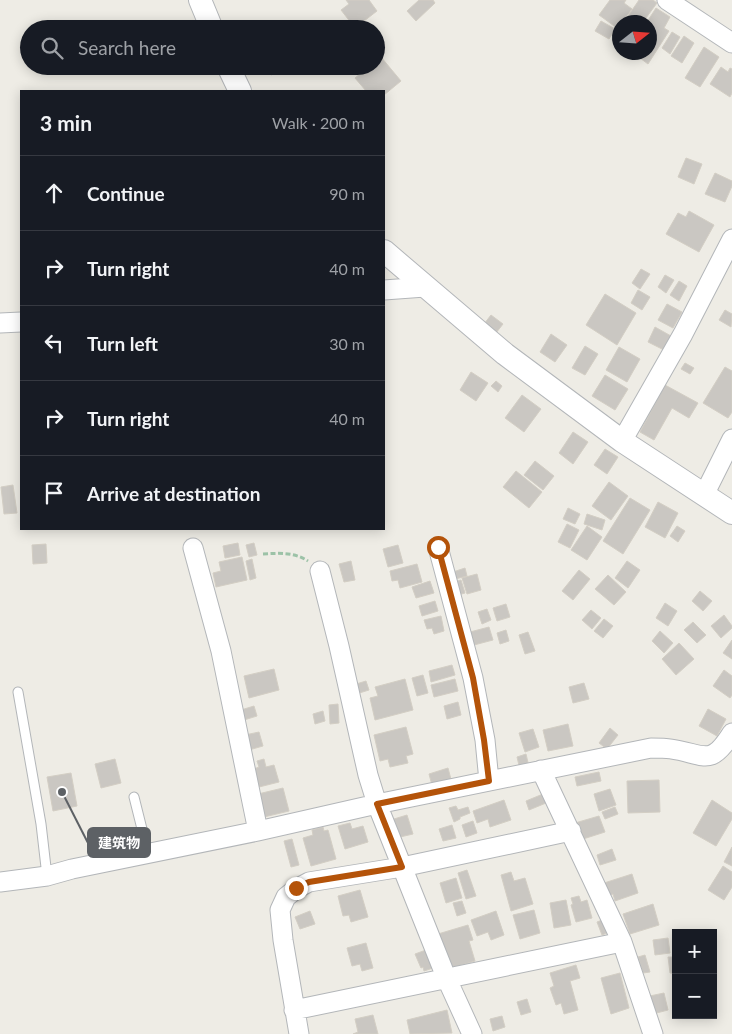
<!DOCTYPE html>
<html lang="en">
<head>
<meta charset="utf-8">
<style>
  :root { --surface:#171b24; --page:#242831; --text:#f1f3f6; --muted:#9ea1a6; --line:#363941 }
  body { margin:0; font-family:Lato,"Noto Sans SC",sans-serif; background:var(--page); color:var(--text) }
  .controls { position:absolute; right:15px; bottom:15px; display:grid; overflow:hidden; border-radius:0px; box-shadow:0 2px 12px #0003 }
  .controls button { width:45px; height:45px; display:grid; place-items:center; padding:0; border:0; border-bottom:1px solid var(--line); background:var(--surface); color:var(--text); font:25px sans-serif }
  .compass { position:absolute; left:612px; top:15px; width:45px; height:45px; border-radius:50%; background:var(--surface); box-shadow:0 2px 12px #0003; rotate:73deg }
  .stop { position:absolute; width:15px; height:15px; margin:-11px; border:4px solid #b45309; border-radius:50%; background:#fff }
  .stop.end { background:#b45309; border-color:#fff; box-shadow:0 1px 5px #0008 }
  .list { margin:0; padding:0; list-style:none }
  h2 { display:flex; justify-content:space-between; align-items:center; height:65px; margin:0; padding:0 20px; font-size:21px }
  h2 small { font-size:16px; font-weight:400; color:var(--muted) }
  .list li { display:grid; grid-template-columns:32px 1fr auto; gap:15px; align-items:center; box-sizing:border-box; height:75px; padding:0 20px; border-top:1px solid var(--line) }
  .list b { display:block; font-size:19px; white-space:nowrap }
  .list em { font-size:16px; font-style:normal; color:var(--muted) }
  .icon { flex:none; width:28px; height:28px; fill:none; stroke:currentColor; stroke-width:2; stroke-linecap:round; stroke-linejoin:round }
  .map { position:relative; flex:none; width:732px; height:1034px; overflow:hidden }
  .search { position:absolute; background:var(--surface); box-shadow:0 2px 12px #0003; left:20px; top:20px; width:365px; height:55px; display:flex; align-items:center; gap:12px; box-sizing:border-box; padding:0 18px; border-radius:28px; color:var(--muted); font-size:19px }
  .panel { position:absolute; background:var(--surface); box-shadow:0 2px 12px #0003; left:20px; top:90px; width:365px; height:440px; border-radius:0px }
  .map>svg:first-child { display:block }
  .building { fill:#cac7c2; stroke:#d3cec4 }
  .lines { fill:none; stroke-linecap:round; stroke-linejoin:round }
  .service-casing { stroke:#b3b6b9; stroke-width:11 }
  .minor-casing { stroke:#b3b6b9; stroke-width:21 }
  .tertiary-casing { stroke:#b3b6b9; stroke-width:24 }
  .path { stroke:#9cc2a7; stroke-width:3; stroke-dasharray:5 2.5; stroke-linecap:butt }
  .service { stroke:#fff; stroke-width:9 }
  .minor { stroke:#fff; stroke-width:19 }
  .tertiary { stroke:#fff; stroke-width:22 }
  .route { stroke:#b45309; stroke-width:6 }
  .leader { fill:none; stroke:#5d6165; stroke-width:2 }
  .callout-dot { fill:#5d6165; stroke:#fff; stroke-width:2 }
  .callout { fill:#5d6165; stroke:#5d6165; stroke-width:2 }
  .callout-label { font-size:14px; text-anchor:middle; font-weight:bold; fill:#fff }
</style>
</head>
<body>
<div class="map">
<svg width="732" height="1034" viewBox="0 0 732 1034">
  <rect width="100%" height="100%" fill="#eeece5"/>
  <!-- building -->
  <path class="building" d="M346 0H369L377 11 355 28 341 10 349 4Z
    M419 0H433L435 3 416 21 407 11Z
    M610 0H626L624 3 632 9 617 28 599 15Z
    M639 0H653L657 3 643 22H624Z
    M656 8 670 17 664 28 669 31 648 64 632 52H650V22H647Z
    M601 21 615 29 609 39 595 31Z
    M672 32 680 37 670 54 662 48Z
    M684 36 694 43 682 63 671 56Z
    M704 47 719 57 700 87 685 78Z
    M381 57 401 81 384 95V91H366L355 78 370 66H376V61Z
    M266 66H288L271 75Z
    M721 67 728 72 730 68 732 69V93L730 97 710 84Z
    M686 158 702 164 694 184 678 177Z
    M715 173 732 181V186L725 202 705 194Z
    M689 211 714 225 699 252 666 234 678 213 686 217Z
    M641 269 650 274 640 289 632 283Z
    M665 275 674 280 666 293 658 287Z
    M679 281 687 286 679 301 670 295Z
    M638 290 650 297 642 310 631 303Z
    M605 294 636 313 617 345 586 325Z
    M667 304 682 312 673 328 658 320Z
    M725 310 732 314 731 327 719 320Z
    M491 315 503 324 496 333 484 324Z
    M655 327 671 336 664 350 648 342Z
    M551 334 567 345 555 362 540 352Z
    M585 346 598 354 585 375 572 368Z
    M619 347 640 359 627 382 606 370Z
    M685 363 694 368 690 374 681 369Z
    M725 367 732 371V412L728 418 703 403Z
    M471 372 488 383 476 401 460 390Z
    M605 375 628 389 615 410 592 396Z
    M496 381 502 386 498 392 491 386Z
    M665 385 698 403 689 418 672 408 654 440 640 432Z
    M522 395 541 409 524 432 505 418Z
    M573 432 588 442 573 464 559 453Z
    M605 449 618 457 607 474 594 465Z
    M535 461 554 476 543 490 524 475Z
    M516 471 542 492 529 508 503 487Z
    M609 482 628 496 611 520 592 506Z
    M13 485 17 513 4 514 1 487Z
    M630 498 650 510 623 554 603 541Z
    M658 502 678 513 665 538 645 527Z
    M568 508 580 514 575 524 563 519Z
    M587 514 605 520 602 530 584 524Z
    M567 524 579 530 570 548 558 542Z
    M587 526 602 537 587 560 571 550Z
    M677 526 685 531 678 542 670 536Z
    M238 543 240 555 225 558 223 546Z
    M254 543 257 555 249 557 246 545Z
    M46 544 47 563 33 564 32 545Z
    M398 545 403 563 388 567 383 549Z
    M242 557 247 580 216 587 213 573 221 571 219 562Z
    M252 559 256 578 250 580 246 561Z
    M351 561 355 580 344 582 339 564Z
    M627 561 640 570 628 588 615 578Z
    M417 564 422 582 400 588 398 580 392 581 390 571Z
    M465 568 467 576 455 579 453 572Z
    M579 570 590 579 573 600 562 591Z
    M477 574 481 590 467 594 462 578Z
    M608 575 626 592 614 605 595 589Z
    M461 580 465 593 458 595 454 582Z
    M430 581 434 593 416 598 412 587Z
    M700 591 712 601 703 611 692 601Z
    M435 601 438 611 422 616 419 606Z
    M665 603 677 611 668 626 656 618Z
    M506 604 510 617 497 621 493 608Z
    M487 609 491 620 482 624 478 612Z
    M591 610 601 618 592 629 582 620Z
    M724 615 732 626V628L721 638 711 626Z
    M441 616 444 631 434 634 432 628 427 629 424 620Z
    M604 619 613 626 603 638 594 631Z
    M693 622 706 635 697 643 684 630Z
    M489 627 493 640 474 645 470 632Z
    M506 630 509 641 500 644 497 633Z
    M660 631 673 643 664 653 652 641Z
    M528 632 535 651 525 654 519 635Z
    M732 640V659L723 653Z
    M679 643 694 659 676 675 662 659Z
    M452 665 455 675 431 682 429 671Z
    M274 669 279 690 249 698 244 676Z
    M724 670 732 676V695L730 698 713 686Z
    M423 675 428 693 417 696 412 678Z
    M405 679 413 710 375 720 370 698 378 696 375 687Z
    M455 679 458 691 434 697 431 685Z
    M366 681 369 690 356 694 353 685Z
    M584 683 589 699 573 703 569 687Z
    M458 702 461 715 447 719 444 706Z
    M338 704 339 723 330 724 329 705Z
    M254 706 257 716 244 720 241 710Z
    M708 709 726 719 717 736 699 726Z
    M323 711 325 721 315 724 313 714Z
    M568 724 573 746 548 751 543 730Z
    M406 727 413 754 406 756 408 763 390 767 388 759 380 761 374 735Z
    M610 728 618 735 607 749 599 743Z
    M533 729 539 747 525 752 519 733Z
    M259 732 263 746 249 750 245 735Z
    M526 754 530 771 521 774 517 757Z
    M115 759 121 783 101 788 95 764Z
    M264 759 266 767 274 765 279 782 259 787 254 769 259 767 257 761Z
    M448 768 452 783 433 789 429 774Z
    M599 772 601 781 577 786 575 777Z
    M71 773 77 806 53 811 47 777Z
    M659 780 660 812 628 813 627 781Z
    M283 788 289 811 264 817 258 794Z
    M610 789 616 805 599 811 594 794Z
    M543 794 546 803 529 810 526 801Z
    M504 800 511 820 490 827 488 819 477 823 473 811Z
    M712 800 732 813V819L716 846 693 833Z
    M456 806 458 810 468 807 470 813 460 817V819L454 822 449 808Z
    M615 807 618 814 605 819 602 812Z
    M407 815 413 834 400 837 394 819Z
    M599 816 605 832 580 840 575 823Z
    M473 821 477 833 466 837 462 825Z
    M350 823 352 829 363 826 368 842 345 849 338 826Z
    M452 825 456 838 443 841 439 829Z
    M323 827 324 831 328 830 336 859 311 866 303 838 313 835 312 830Z
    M292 839 299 865 291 867 284 841Z
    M732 847V866L724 862Z
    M612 849 616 860 600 865 597 855Z
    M723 866 732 872V887L724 900 708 890Z
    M467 870 476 896 466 899 458 873Z
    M511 872 514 881 525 878 533 904 511 911 501 875Z
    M632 874 638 893 615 901 613 894 605 896 601 884Z
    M456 878 462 898 446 903 440 883Z
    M360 890 368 917 351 922 349 915 343 916 338 896Z
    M579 896 581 902 587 900 592 918 576 922 571 905 573 904 571 898Z
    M566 900 571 925 554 928 550 903Z
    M462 901 466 913 457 916 453 903Z
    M653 904 659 925 630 934 623 914Z
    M534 910 540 933 520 939 513 915Z
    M310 911 315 924 300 929 295 917Z
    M496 911 504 935 491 940 488 932 477 936 471 920Z
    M602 920 607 933 602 935 597 922Z
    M468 925 473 940 469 941 475 961 448 969 438 934Z
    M668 938 670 953 655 955 653 940Z
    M366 943 373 968 362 971 360 964 352 966 347 948Z
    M426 950 433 968 424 971 423 967 421 968 415 954Z
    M645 955 650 972 643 973 638 957Z
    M668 957H676V973H670Z
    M576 965 580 978 570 981 578 1010 564 1014 561 1003 556 1005 550 988 554 986 550 973Z
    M620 973 629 1008 611 1014 601 978Z
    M664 993 668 1010 649 1015 645 997Z
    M527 999 531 1012 521 1015 517 1002Z
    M447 1010 452 1033 410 1034 407 1020Z
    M373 1015 378 1034H353L358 1032 355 1019Z
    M502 1016 505 1027 493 1031 490 1019Z"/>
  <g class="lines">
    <!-- service casing -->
    <g class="service-casing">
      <path id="service" d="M18 692 41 824 47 876
        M134 797 148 853"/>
    </g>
    <!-- minor casing -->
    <g class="minor-casing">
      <path id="minor" d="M667 0 732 43
        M384 290 425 287
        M0 323 21 322
        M622 441 683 334 732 239
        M704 495 732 439
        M438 547 473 678 485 740 489 781
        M193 548 221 651 258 831
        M320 571 339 646 368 775 377 804 446 977 472 1034
        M541 770 622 942 653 1034
        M0 882 47 876 72 869 258 831 377 804 651 748C658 748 665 748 671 749 705 754 710 768 732 733
        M294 1010 622 942
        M299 1034 283 940 280 910 286 897 296 889 309 882 402 867 571 831"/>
    </g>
    <!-- tertiary casing -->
    <g class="tertiary-casing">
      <path id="tertiary" d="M200 0 212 29
        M228 66 240 91
        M384 251 505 354 622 441 732 513"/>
    </g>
    <!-- path -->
    <path class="path" d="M263 554C279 553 294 552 308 561"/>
    <!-- service -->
    <use href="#service" class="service"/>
    <!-- minor -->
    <use href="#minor" class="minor"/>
    <!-- tertiary -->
    <use href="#tertiary" class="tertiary"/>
  </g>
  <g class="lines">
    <!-- route -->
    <path class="route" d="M296 888 309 882 402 867 377 804 489 781 484 740 473 678 438 547"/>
  </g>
  <!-- callouts -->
  <path class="leader" d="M62 792L88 843"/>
  <circle class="callout-dot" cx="62" cy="792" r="5"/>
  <rect class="callout" x="88" y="828" width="62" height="29" rx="5"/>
  <g class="callout-label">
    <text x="119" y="848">建筑物</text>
  </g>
</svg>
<div class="controls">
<button>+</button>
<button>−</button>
</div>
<svg class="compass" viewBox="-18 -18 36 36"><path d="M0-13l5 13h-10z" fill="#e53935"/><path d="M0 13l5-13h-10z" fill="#9ea1a6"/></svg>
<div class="stop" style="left:438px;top:547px"></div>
<div class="stop end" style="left:296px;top:888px"></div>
<div class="search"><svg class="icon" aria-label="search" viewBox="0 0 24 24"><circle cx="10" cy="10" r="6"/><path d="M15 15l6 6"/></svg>Search here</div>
<section class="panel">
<h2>3 min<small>Walk · 200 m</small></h2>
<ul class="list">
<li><svg class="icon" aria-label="ahead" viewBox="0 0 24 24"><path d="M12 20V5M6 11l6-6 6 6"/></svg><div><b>Continue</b></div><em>90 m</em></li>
<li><svg class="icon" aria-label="right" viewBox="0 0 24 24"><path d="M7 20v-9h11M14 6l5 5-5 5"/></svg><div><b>Turn right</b></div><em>40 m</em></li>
<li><svg class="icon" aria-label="left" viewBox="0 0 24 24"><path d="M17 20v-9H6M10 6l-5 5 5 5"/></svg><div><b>Turn left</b></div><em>30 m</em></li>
<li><svg class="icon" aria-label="right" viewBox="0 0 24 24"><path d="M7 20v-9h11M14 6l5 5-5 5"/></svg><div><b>Turn right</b></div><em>40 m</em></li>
<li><svg class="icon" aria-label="arrive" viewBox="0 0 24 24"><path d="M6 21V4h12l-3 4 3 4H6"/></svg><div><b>Arrive at destination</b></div></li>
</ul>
</section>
</div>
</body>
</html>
